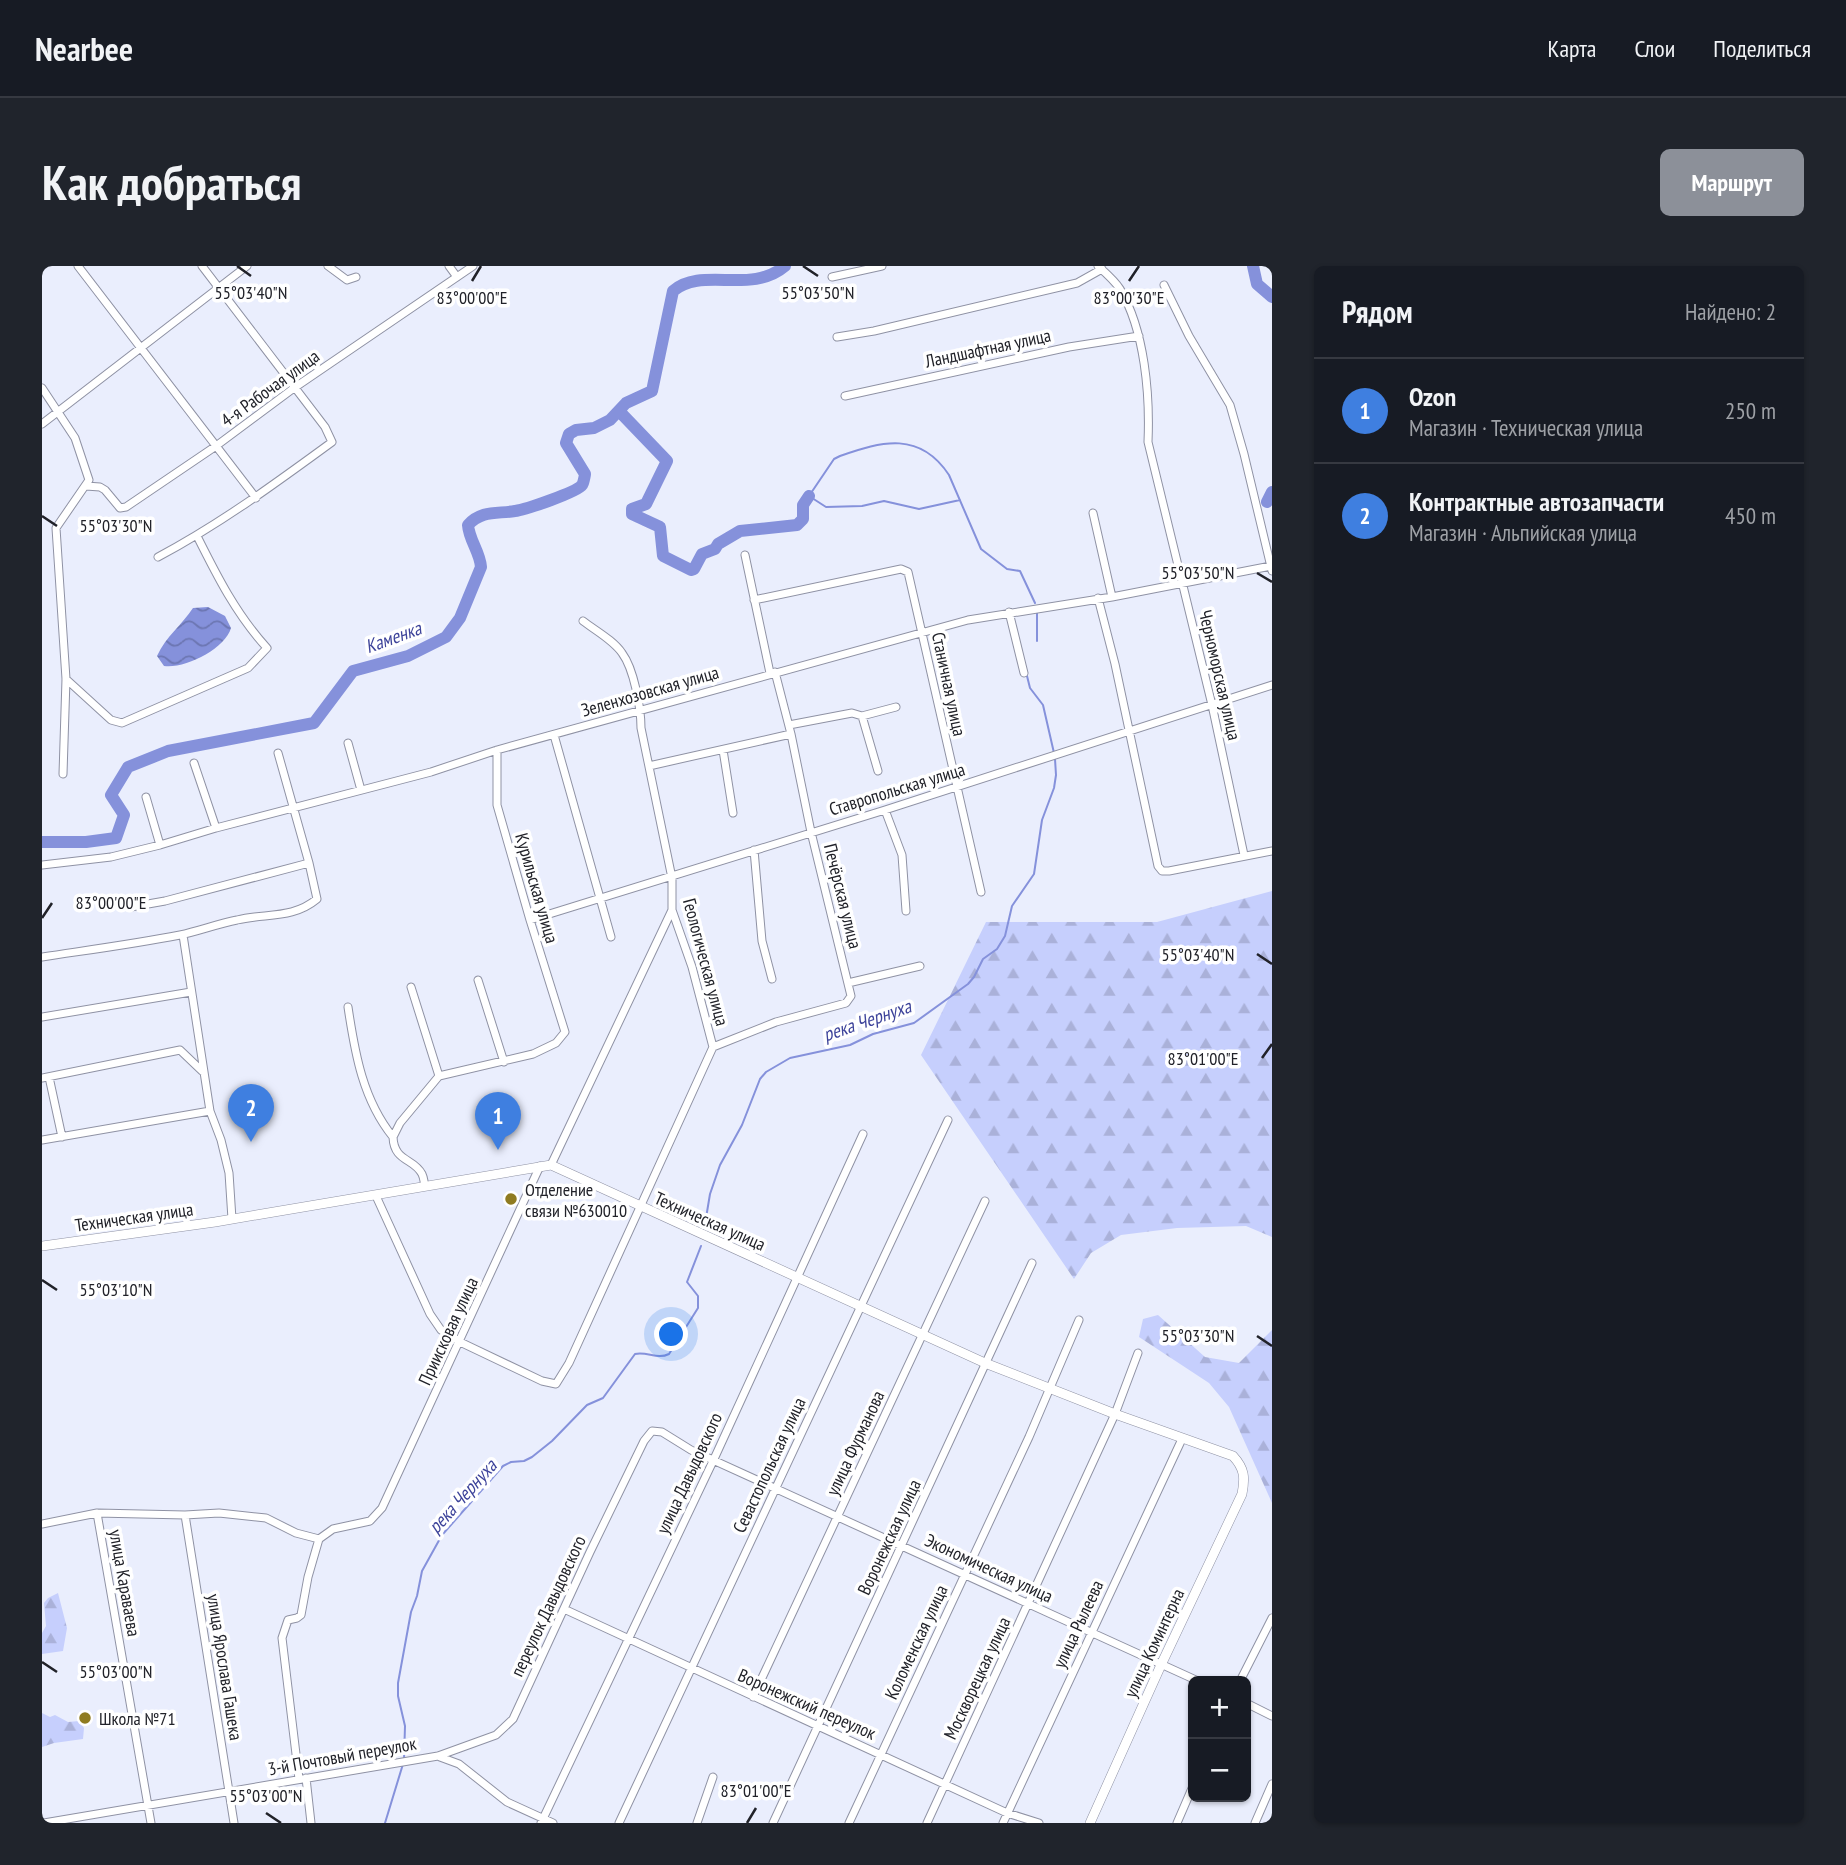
<!DOCTYPE html>
<html lang="ru">
<head>
<meta charset="utf-8">
<style>
  :root { --surface:#171b24; --page:#20242c; --text:#f1f3f6; --muted:#9ea1a6; --line:#363941; --accent:#8c9099 }
  body { margin:0; font-family:"PT Sans Narrow",sans-serif; background:var(--page); color:var(--text) }
  .controls { position:absolute; right:21px; bottom:21px; display:grid; overflow:hidden; border-radius:10px; box-shadow:0 2px 5px #0004 }
  .controls button { width:63px; height:63px; display:grid; place-items:center; padding:0; border:0; border-bottom:2px solid var(--line); background:var(--surface); color:var(--text); font:35px sans-serif }
  .you { position:absolute; left:630px; top:1069px; width:24px; height:24px; margin:-18px; border:5px solid #fff; border-radius:50%; background:#1a73e8; box-shadow:0 0 0 10px #1a73e833 }
  .badge { display:grid; place-items:center; width:46px; height:46px; border-radius:50%; background:var(--accent); color:#fff; font-size:23px; font-weight:700 }
  .pin { position:absolute; translate:-50% -58px; filter:drop-shadow(0 2px 4px #0008) }
  .pin::after { content:''; position:absolute; top:37px; width:24px; height:21px; background:inherit; clip-path:polygon(0 0,100% 0,50% 100%) }
  .list { margin:0; padding:0; list-style:none }
  h2 { display:flex; justify-content:space-between; align-items:center; height:91px; margin:0; padding:0 28px; font-size:30px }
  h2 small { font-size:23px; font-weight:400; color:var(--muted) }
  .list li { display:grid; grid-template-columns:46px 1fr auto; gap:21px; align-items:center; box-sizing:border-box; height:105px; padding:0 28px; border-top:2px solid var(--line) }
  .list b { display:block; font-size:26px; white-space:nowrap }
  .list p { margin:0; font-size:23px; white-space:nowrap; color:var(--muted) }
  .list em { font-size:23px; font-style:normal; color:var(--muted) }
  .map { position:relative; flex:none; width:1230px; height:1557px; overflow:hidden; border-radius:10px }
  header { display:flex; align-items:center; gap:42px; box-sizing:border-box; height:98px; padding:0 35px; background:var(--surface); border-bottom:2px solid var(--line) }
  header strong { font-size:33px }
  nav { display:flex; gap:38px; margin-inline-start:auto; font-size:24px }
  .intro { display:flex; align-items:center; justify-content:space-between; box-sizing:border-box; height:168px; padding:0 42px }
  h1 { margin:0; font-size:49px }
  .button { padding:18px 32px; border-radius:10px; background:var(--accent); color:#fff; font-size:24px; font-weight:700 }
  main { display:flex; gap:42px; padding:0 42px }
  aside { flex:1; background:var(--surface); border-radius:10px; box-shadow:0 2px 5px #0004 }
  .map>svg:first-child { display:block }
  .forest { fill:url(#forest-firs) }
  .water { fill:url(#water-waves) }
  .lines { fill:none; stroke-linecap:round; stroke-linejoin:round }
  .stream { stroke:#8591db; stroke-width:2 }
  .river { stroke:#8591db; stroke-width:12 }
  .minor-casing { stroke:#8f92a4; stroke-width:9 }
  .tertiary-casing { stroke:#8f92a4; stroke-width:10 }
  .minor { stroke:#fff; stroke-width:7 }
  .tertiary { stroke:#fff; stroke-width:9 }
  .ticks { fill:none; stroke:#212229; stroke-width:2.5 }
  .poi-dot { fill:#8f7b21; stroke:#fff; stroke-width:2.5 }
  .labels { text-anchor:middle; dominant-baseline:central; stroke-width:7; stroke-linejoin:round; paint-order:stroke }
  .street-label { font-size:18px; fill:#212229; stroke:#fff }
  .poi-label { font-size:18px; fill:#212229; stroke:#fff; text-anchor:start }
  .water-label { font-size:19px; font-style:italic; fill:#3d439a; stroke:#fff }
  .ticks-label { font-size:18px; text-anchor:middle; fill:#212229; stroke:#fff; stroke-width:7; stroke-linejoin:round; paint-order:stroke }
</style>
</head>
<body>
<header>
<strong>Nearbee</strong>
<nav><a>Карта</a><a>Слои</a><a>Поделиться</a></nav>
</header>
<div class="intro"><h1>Как добраться</h1><a class="button">Маршрут</a></div>
<main>
<div class="map">
<svg width="1230" height="1557" viewBox="0 0 1230 1557">
  <defs>
    <pattern id="forest-firs" width="22" height="20" patternUnits="userSpaceOnUse" patternTransform="scale(1.75)"><rect width="22" height="20" fill="#c6cffd"/><path d="M5 1l3.5 6h-7zM16 11l3.5 6h-7z" fill="#aab1d9"/></pattern>
    <pattern id="water-waves" width="16" height="10" patternUnits="userSpaceOnUse" patternTransform="scale(1.75)"><rect width="16" height="10" fill="#8591db"/><path d="M0 5q4-4 8 0t8 0" fill="none" stroke="#6c76b2"/></pattern>
  </defs>
  <rect width="100%" height="100%" fill="#eaeefd"/>
  <!-- forest -->
  <path class="forest" d="M1230 625V971L1204 960 1135 962 1079 969 1049 987 1032 1013 879 789 944 656H1115Z
    M1116 1049 1163 1091 1197 1097 1230 1064V1237L1187 1141 1167 1117 1097 1071 1101 1053Z
    M16 1327 25 1362 21 1385 0 1388V1367L4 1360 2 1337 6 1332Z
    M0 1447 8 1451 13 1449 26 1456 37 1455 42 1462 41 1473 12 1477 0 1481Z"/>
  <!-- water -->
  <path class="water" d="M166 341 183 350 189 362C183 383 143 403 122 400L115 390C124 370 140 359 151 342Z"/>
  <g class="lines">
    <!-- stream -->
    <path class="stream" d="M918 234 877 243 842 235 820 240 784 241 767 230 792 193 798 190C840 175 878 165 907 209L939 283 965 303 978 305 993 337
      M995 375V347
      M985 410 988 422 1001 439 1012 487
      M663 958 668 928 678 899 700 859 718 813 724 806 748 792 808 779 831 768 872 757 926 718 932 711 941 693 955 683 963 670 970 640 992 608 1000 554 1012 522 1014 509 1013 493
      M362 1493 363 1460 356 1430V1417L369 1346 375 1330 380 1305 400 1269 461 1200 469 1196 482 1195 490 1191 510 1175 545 1139 561 1132 593 1088C605 1085 615 1094 627 1088L656 1042V1030L645 1016 659 980
      M343 1557 361 1498"/>
    <!-- river -->
    <path class="river" d="M1211 0 1215 18 1230 31
      M577 145 625 195 604 238 590 243V248L618 261 621 290 649 304 652 303 660 288 673 283 676 278 698 265 755 259 761 253V239L767 230
      M1225 236 1230 226
      M0 576H44L74 572 82 549 69 529 86 501 126 485 272 457 311 405 366 390 404 371 418 352 439 301C438 286 427 274 426 259 440 244 455 248 473 245 483 244 535 226 540 219 541 219 543 209 543 208L524 177 527 168 534 164 552 162 568 154 584 137 610 125 631 25C660 0 709 29 743 0"/>
    <!-- minor casing -->
    <g class="minor-casing">
      <path id="minor" d="M36 0 214 232
        M286 0 305 14 314 11
        M407 0 415 11
        M1056 0C1064 7 1073 15 1078 23 1103 65 1108 129 1106 176L1170 439 1202 589
        M790 11 840 0
        M1122 19 1147 70 1188 139 1202 188 1230 305
        M795 71 832 65 1035 17 1060 3
        M0 122 33 172 47 214 14 262 24 413 21 508
        M803 130 1027 81 1097 70
        M0 158 205 0
        M44 220 58 221 63 224 78 242 84 241 174 180 252 122 431 0
        M1051 247 1070 331
        M703 289 728 407
        M116 291C178 258 234 217 290 176L283 161 160 0
        M1056 332 1073 398 1116 600 1120 605H1127L1230 585
        M712 334 859 303 866 306 939 626
        M967 346 982 407
        M24 413 69 454 80 457 206 402 225 382C194 348 175 310 155 270
        M820 450 836 505
        M747 459 810 447 820 450 854 441
        M512 469 569 671
        M306 477 319 524
        M681 484 691 547
        M152 497 174 562
        M607 500 749 468
        M104 531 118 579
        M843 544 860 589 864 645
        M712 584 720 675 730 713
        M0 599 69 591 118 579 174 562 389 506 455 484 926 354 1070 331 1229 300
        M89 641 123 635 267 597
        M488 654 843 544 1230 419
        M141 669 168 845 179 874 187 907 190 953
        M0 691C46 684 92 678 138 669 157 665 175 658 195 654 224 647 251 653 275 633L267 597 236 487
        M436 714 462 796
        M806 717 878 700
        M369 721 397 810
        M306 741C313 788 321 834 351 871
        M0 751 149 726
        M671 781 734 756 804 737 809 730 769 566 749 468 733 406
        M7 811 20 871
        M0 812 138 784 160 805
        M0 874 168 845
        M509 899 630 644
        M383 920C382 916 382 912 380 908 372 892 352 896 351 871L358 857 397 810 491 788 514 777 523 766 488 654 455 539V484
        M334 930 388 1048 399 1064 418 1076 500 1115 514 1118 527 1097 671 781 650 701 630 644V612L599 462C599 442 592 403 580 387 571 374 554 365 541 355
        M55 1247 109 1557
        M143 1249 192 1557
        M0 1258 55 1247 143 1249 177 1247 224 1252 254 1267 277 1273 291 1263 328 1255 340 1242 498 900
        M522 1343 965 1547 997 1557
        M1198 1415 1230 1352
        M711 1431 943 935
        M1204 1437 1230 1450
        M398 1491 417 1498 465 1536 511 1557
        M264 1512 269 1557
        M257 1513 240 1372 246 1354 255 1352 259 1349 266 1311 277 1273
        M2 1557 396 1490 454 1469 471 1453 548 1286 602 1175 610 1165 620 1166 649 1184 1156 1415
        M499 1557 672 1193 821 868
        M577 1557 906 854
        M655 1557 671 1511
        M731 1557 990 997
        M807 1557 987 1171 1037 1054
        M885 1557 1073 1148 1096 1087
        M961 1557 1140 1173
        M1135 1557 1151 1520
        M1213 1557 1230 1518"/>
    </g>
    <!-- tertiary casing -->
    <g class="tertiary-casing">
      <path id="tertiary" d="M0 980 173 956 509 899 943 1097 1073 1148 1191 1190C1203 1203 1203 1212 1200 1228L1119 1399 1048 1557"/>
    </g>
    <!-- minor -->
    <use href="#minor" class="minor"/>
    <!-- tertiary -->
    <use href="#tertiary" class="tertiary"/>
  </g>
  <!-- ticks -->
  <path class="ticks" d="M195 0 209 10M761 0 776 10M430 15 439 0M1087 15 1097 0M0 250 15 260M1215 307 1230 316M0 652 10 637M1215 688 1230 698M1220 792 1230 778M0 1014 15 1024M1215 1070 1230 1080M0 1396 15 1406M224 1547 239 1557M705 1557 714 1542"/>
  <!-- markers -->
  <g class="poi-dot">
    <circle cx="469" cy="933" r="7"/>
    <circle cx="43" cy="1452" r="7"/>
  </g>
  <g class="labels">
    <!-- street labels -->
    <g class="street-label">
      <text transform="translate(946 82) rotate(-12)">Ландшафтная улица</text>
      <text transform="translate(228 122) rotate(-36)">4-я Рабочая улица</text>
      <text transform="translate(1178 409) rotate(77)">Черноморская улица</text>
      <text transform="translate(907 418) rotate(78)">Станичная улица</text>
      <text transform="translate(608 425) rotate(-16)">Зеленхозовская улица</text>
      <text transform="translate(855 523) rotate(-17)">Ставропольская улица</text>
      <text transform="translate(495 622) rotate(74)">Курильская улица</text>
      <text transform="translate(801 630) rotate(76)">Печёрская улица</text>
      <text transform="translate(664 696) rotate(75)">Геологическая улица</text>
      <text transform="translate(92 951) rotate(-8)">Техническая улица</text>
      <text transform="translate(668 955) rotate(24)">Техническая улица</text>
      <text transform="translate(406 1065) rotate(-65)">Приисковая улица</text>
      <text transform="translate(813 1177) rotate(-65)">улица Фурманова</text>
      <text transform="translate(727 1199) rotate(-65)">Севастопольская улица</text>
      <text transform="translate(647 1207) rotate(-65)">улица Давыдовского</text>
      <text transform="translate(847 1271) rotate(-65)">Воронежская улица</text>
      <text transform="translate(947 1302) rotate(25)">Экономическая улица</text>
      <text transform="translate(83 1317) rotate(80)">улица Караваева</text>
      <text transform="translate(506 1340) rotate(-65)">переулок Давыдовского</text>
      <text transform="translate(1036 1358) rotate(-65)">улица Рылеева</text>
      <text transform="translate(874 1376) rotate(-65)">Коломенская улица</text>
      <text transform="translate(1112 1377) rotate(-65)">улица Коминтерна</text>
      <text transform="translate(183 1401) rotate(81)">улица Ярослава Гашека</text>
      <text transform="translate(935 1412) rotate(-65)">Москворецкая улица</text>
      <text transform="translate(765 1438) rotate(24)">Воронежский переулок</text>
      <text transform="translate(300 1490) rotate(-10)">3-й Почтовый переулок</text>
    </g>
    <!-- poi labels -->
    <g class="poi-label">
      <text x="483" y="923">Отделение<tspan x="483" dy="21">связи №630010</tspan></text>
      <text x="57" y="1452">Школа №71</text>
    </g>
    <!-- water labels -->
    <g class="water-label">
      <text transform="translate(351 371) rotate(-20)">Каменка</text>
      <text transform="translate(825 754) rotate(-19)">река Чернуха</text>
      <text transform="translate(420 1230) rotate(-48)">река Чернуха</text>
    </g>
  </g>
  <g class="ticks-label">
    <text x="209" y="33">55°03'40"N</text>
    <text x="776" y="33">55°03'50"N</text>
    <text x="430" y="38">83°00'00"E</text>
    <text x="1087" y="38">83°00'30"E</text>
    <text x="74" y="266">55°03'30"N</text>
    <text x="1156" y="313">55°03'50"N</text>
    <text x="69" y="643">83°00'00"E</text>
    <text x="1156" y="695">55°03'40"N</text>
    <text x="1161" y="799">83°01'00"E</text>
    <text x="74" y="1030">55°03'10"N</text>
    <text x="1156" y="1076">55°03'30"N</text>
    <text x="74" y="1412">55°03'00"N</text>
    <text x="714" y="1531">83°01'00"E</text>
    <text x="224" y="1536">55°03'00"N</text>
  </g>
</svg>
<div class="controls">
<button>+</button>
<button>−</button>
</div>
<div class="you"></div>
<div class="pin badge" style="left:456px;top:884px;background:#3f7fe0">1</div>
<div class="pin badge" style="left:209px;top:876px;background:#3f7fe0">2</div>
</div>
<aside>
<h2>Рядом<small>Найдено: 2</small></h2>
<ul class="list">
<li><span class="badge" style="background:#3f7fe0">1</span><div><b>Ozon</b><p>Магазин · Техническая улица</p></div><em>250 m</em></li>
<li><span class="badge" style="background:#3f7fe0">2</span><div><b>Контрактные автозапчасти</b><p>Магазин · Альпийская улица</p></div><em>450 m</em></li>
</ul>
</aside>
</main>
</body>
</html>
